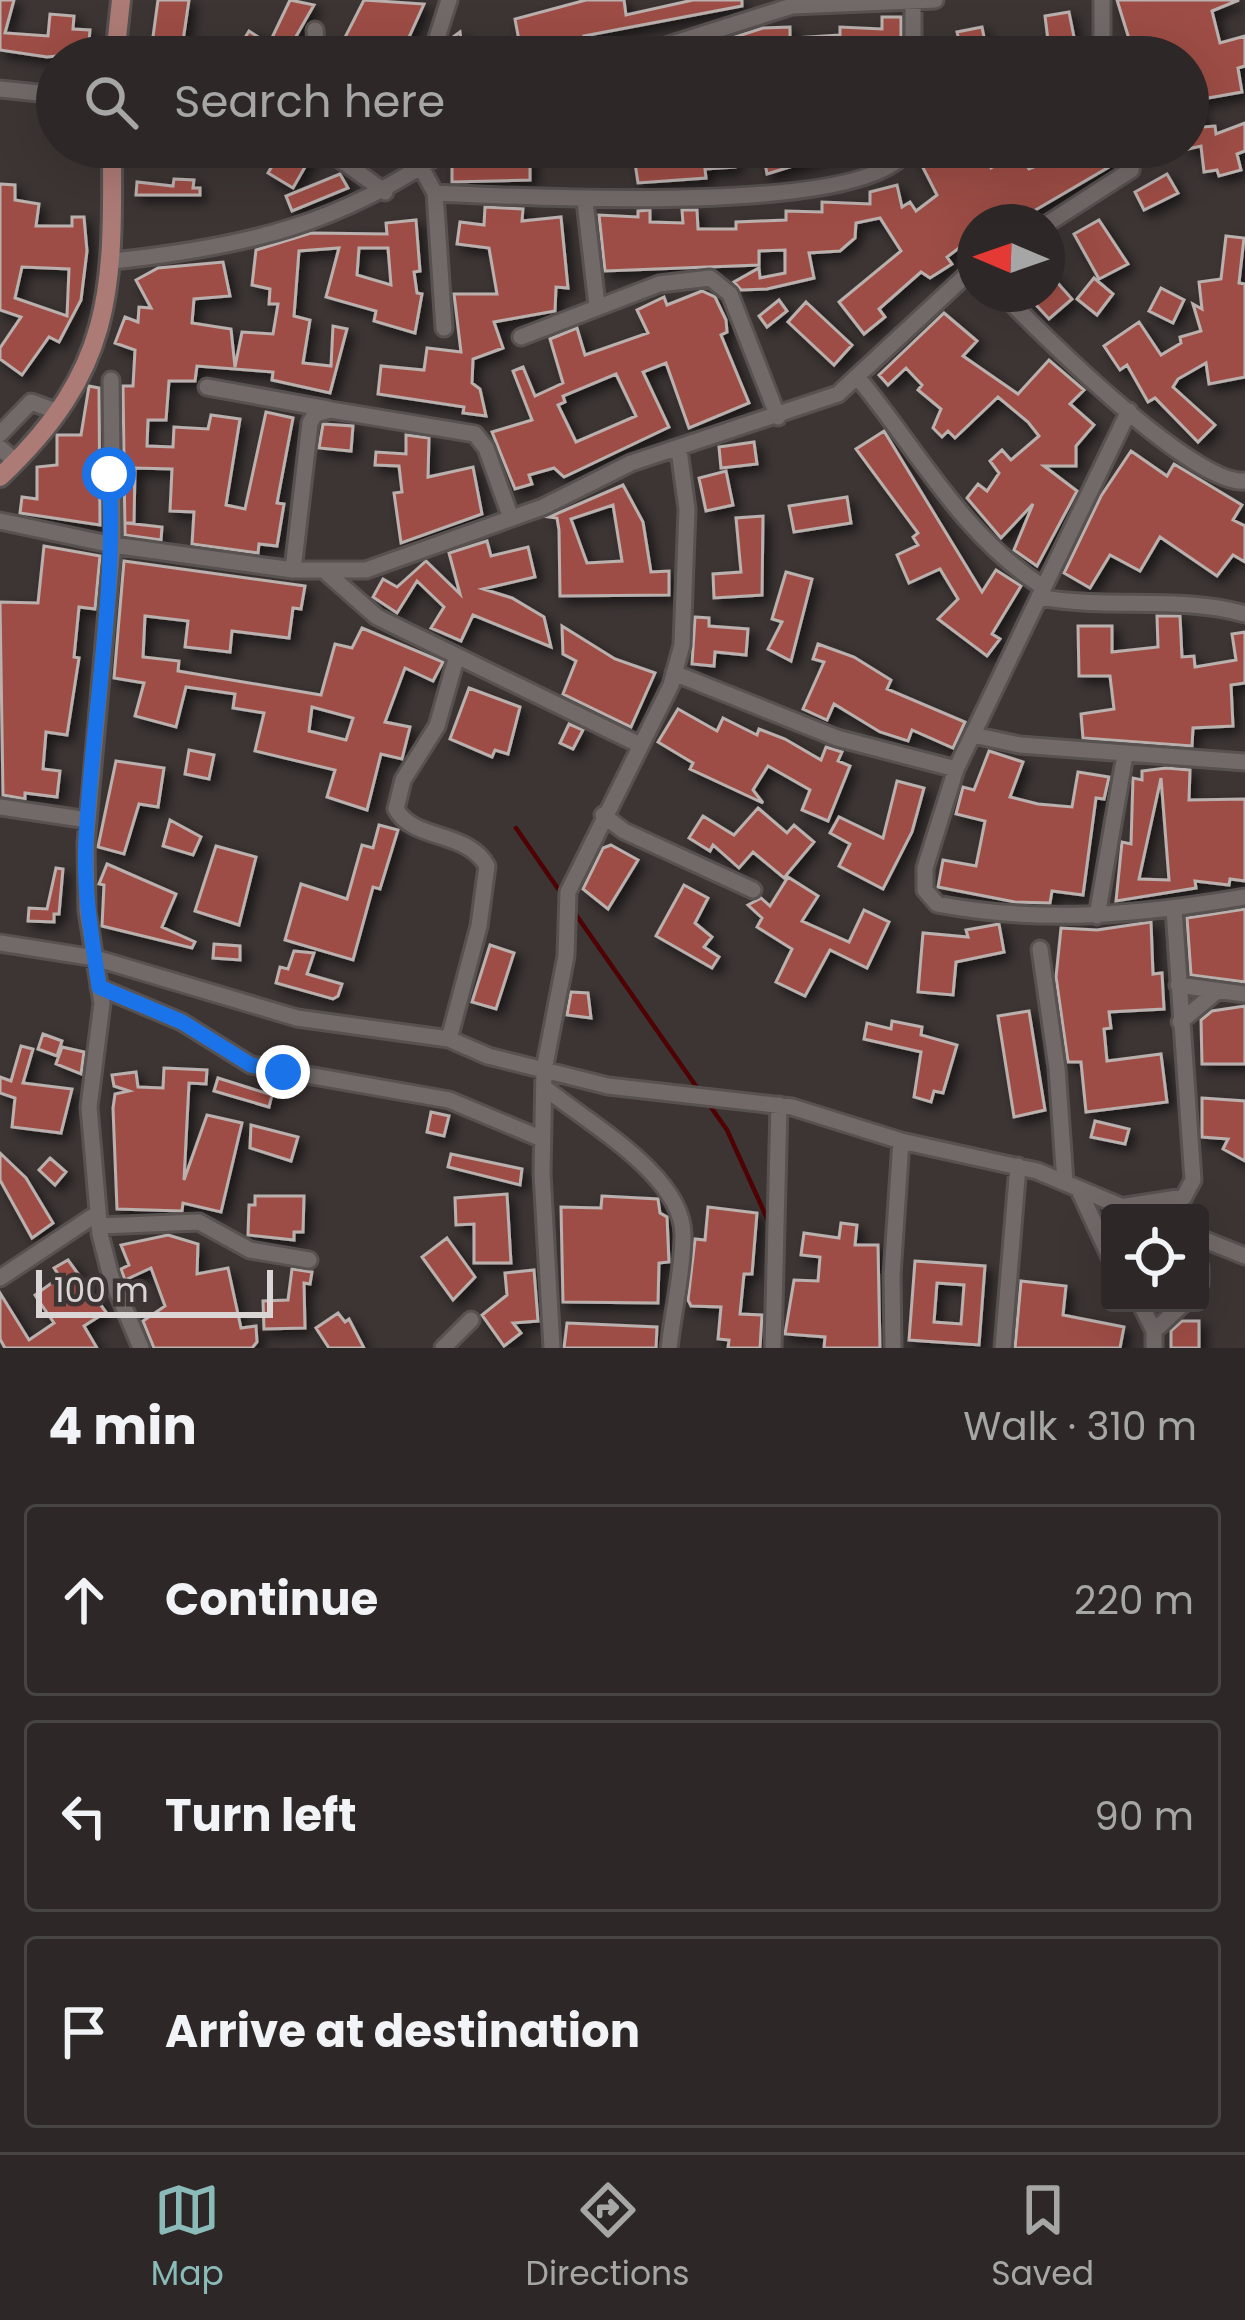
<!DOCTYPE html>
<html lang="en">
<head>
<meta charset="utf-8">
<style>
  :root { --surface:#2d2827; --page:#35302f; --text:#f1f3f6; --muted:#a7a6a7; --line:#484444; --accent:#8bbbb9 }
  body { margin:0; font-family:Poppins,sans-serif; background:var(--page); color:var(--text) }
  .controls { position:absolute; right:36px; bottom:36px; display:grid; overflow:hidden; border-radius:12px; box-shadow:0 12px 48px #0002 }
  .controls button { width:108px; height:108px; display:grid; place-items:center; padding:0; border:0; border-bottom:3px solid var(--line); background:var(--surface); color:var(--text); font:60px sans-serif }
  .compass { position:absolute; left:957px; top:204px; width:108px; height:108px; border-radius:50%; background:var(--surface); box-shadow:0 12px 48px #0002; rotate:272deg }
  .scale { position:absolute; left:36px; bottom:30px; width:237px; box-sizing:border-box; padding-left:12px; border:6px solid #dbd6d6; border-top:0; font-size:33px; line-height:42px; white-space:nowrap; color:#dbd6d6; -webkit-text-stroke:9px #3c3534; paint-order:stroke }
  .stop { position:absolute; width:36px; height:36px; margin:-27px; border:9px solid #1a73e8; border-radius:50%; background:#fff }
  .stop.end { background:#1a73e8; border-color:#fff; box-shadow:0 3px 12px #0008 }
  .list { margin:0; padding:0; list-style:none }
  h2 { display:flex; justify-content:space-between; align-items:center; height:156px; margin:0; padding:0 48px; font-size:51px }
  h2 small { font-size:39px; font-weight:400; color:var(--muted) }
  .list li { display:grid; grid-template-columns:78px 1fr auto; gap:36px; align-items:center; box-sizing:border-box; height:192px; margin:0 24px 24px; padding:0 24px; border:3px solid var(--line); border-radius:12px }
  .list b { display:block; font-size:45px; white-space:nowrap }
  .list em { font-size:39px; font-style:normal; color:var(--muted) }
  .icon { flex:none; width:66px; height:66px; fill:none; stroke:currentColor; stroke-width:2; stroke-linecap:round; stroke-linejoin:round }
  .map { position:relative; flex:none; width:1245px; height:1348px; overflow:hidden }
  .search { position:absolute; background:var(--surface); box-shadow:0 12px 48px #0002; left:36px; right:36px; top:36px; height:132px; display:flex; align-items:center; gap:30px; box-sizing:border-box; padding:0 42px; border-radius:66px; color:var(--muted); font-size:45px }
  .sheet { height:804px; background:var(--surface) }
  nav { display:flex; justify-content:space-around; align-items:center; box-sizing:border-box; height:168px; border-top:3px solid var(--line); background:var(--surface); font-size:33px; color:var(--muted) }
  nav a { display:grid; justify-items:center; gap:6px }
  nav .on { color:var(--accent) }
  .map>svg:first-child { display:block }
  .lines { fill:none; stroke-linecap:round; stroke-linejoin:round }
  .stream { stroke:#4f0203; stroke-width:4.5 }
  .building { fill:#9d4e45; stroke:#bab1af; stroke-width:3; fill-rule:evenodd; filter:url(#shadow) }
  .minor-casing { stroke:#575150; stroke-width:21 }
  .major-casing { stroke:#575150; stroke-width:24 }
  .minor { stroke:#726a69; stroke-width:15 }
  .major { stroke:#ad7b75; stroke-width:18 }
  .route { stroke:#1a73e8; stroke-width:15 }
</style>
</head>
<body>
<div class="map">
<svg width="1245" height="1348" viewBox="0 0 1245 1348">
  <defs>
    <filter id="shadow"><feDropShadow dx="5.5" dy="5.5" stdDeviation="6" flood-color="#0009"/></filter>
  </defs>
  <rect width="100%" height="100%" fill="#3c3534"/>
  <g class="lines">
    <!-- stream -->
    <path class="stream" d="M516 828 561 893
      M574 912 698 1089
      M708 1103 727 1130 771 1227
      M764 1348 767 1315"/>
  </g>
  <!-- building -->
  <path class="building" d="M0 0H14L5 33 48 36 50 14 74 16 73 29 90 30 88 53 47 57 0 50Z
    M158 0H189L183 41 167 38 166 57 136 56 137 43 152 44Z
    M290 0 314 5 286 54 290 57H233L249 31 269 44Z
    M364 0 424 4 400 57H335Z
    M586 0H624L626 15 693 0H742V6L584 36 586 46 547 53V57H522L515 19Z
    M1117 0H1239L1212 11 1220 43 1245 36V66L1238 68 1242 92 1197 100 1203 127 1215 126 1216 134 1245 123V151L1237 154 1241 170 1219 176 1217 170 1204 172 1201 146 1188 149V57H1126L1122 44 1130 42Z
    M1069 12 1078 57H1050L1045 16Z
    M882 17H901V40L875 41 874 57H797L795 38 840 35V27L882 29Z
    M790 27V40H752L754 48 716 57 713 44 763 28Z
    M982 27 988 57H963L957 32Z
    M460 32 463 56 444 57 449 40Z
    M283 147H306L313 153 293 188 268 173Z
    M464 147 530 148V180L452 182V163Z
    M650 147H735V167L705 169 706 178 638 183 634 156 650 154Z
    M762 147H845V150L767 174Z
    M921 147H980L991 168 1018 152 1029 169 1082 147H1107L1114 164 1027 215 1023 208 1004 222H975V236L947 257 952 264 930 278 921 272 879 309 885 317 864 334 839 302 901 251 880 218 856 223 855 238 840 251 809 253 814 278 767 289 741 290 734 282 759 268 760 278 785 273V250L759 251V265L605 271 599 215 638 217V211L650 210V222L683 223 682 210H697L698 229H736V222L786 220V211L822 212V202L870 204V192L897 185 902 207 910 202 916 211 937 195 917 156Z
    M340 174 348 188 292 211 286 196Z
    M1167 174 1178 193 1144 210 1135 192Z
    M174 179 194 180 193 188H200V195H136L137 182 173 186Z
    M0 184 15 185V200L39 204 36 226H72V217H84L87 251 81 300 59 342 49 337 22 375 0 359V348L21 317 0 310ZM22 267 69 269 67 316 15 298Z
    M485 207 523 209 522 221 561 217 568 288 556 287 555 311 494 322 503 348 473 359 472 383 480 389 486 416 463 413 464 407 378 394 381 366 424 370 427 348 461 352 454 294H497L489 248 457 244 460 222 484 225Z
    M416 220 420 271 414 272 417 293 422 294 415 333 374 321 376 311 326 297 339 248 299 251 294 316 310 320 303 363 331 366 333 326 347 329 330 393 272 380 273 372 197 366 195 381H169L166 420H148L147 446 173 447 174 427 208 429 211 415 240 419 226 505 245 509 266 412 293 418 277 503 284 504 277 546 259 544 258 553 192 544 194 512 170 511 172 469 135 468 134 523H126L162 527 161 540 125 535 123 386H133L135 350 115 343 125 317 138 322 139 307 151 308 136 280 158 268 223 262 230 296 194 299 192 323 231 329 235 367 242 332 273 334 278 304H269L270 289 252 285 256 250 311 233 387 234 386 223ZM359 248H388L391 285 357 275Z
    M1099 220 1128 264 1099 279 1074 234Z
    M1226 236 1244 238 1239 283 1245 284V377L1209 384 1206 363 1178 379 1173 387 1215 425 1198 442 1155 398 1148 402 1127 365 1120 370 1104 346 1139 322 1161 355 1181 343 1180 337 1201 331 1193 304 1202 309 1199 282 1221 279Z
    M1047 271 1072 299 1049 319 1026 294H1047Z
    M1094 278 1113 294 1097 315 1077 299Z
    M1161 288 1184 300 1173 323 1149 311Z
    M702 291 715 297 726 320 727 332 721 335 749 403 689 428 666 363 643 372 669 427 564 477 554 468 529 475 532 484 515 489 492 432 532 420 513 371 523 367 535 396 563 383 550 339 577 328 585 355 648 333 637 310 664 297 667 305ZM616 374 636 416 576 442 558 405 565 402 563 396Z
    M779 300 787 311 767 327 759 316Z
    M806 302 852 345 834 365 788 322Z
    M944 313 977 341 963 356 1018 394 1049 360 1084 390 1070 404 1094 425 1076 446V466H1044L1077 491 1037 566 1014 550 1033 504 1001 538 967 498 978 484 987 491 999 473 990 461 1002 450 1011 460 1039 436 1028 422 998 397 955 438 948 431 942 437 933 428 941 409 918 390 922 385 906 368 888 385 879 375Z
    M89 386 99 388 100 525 20 513 22 497 37 499V467L57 465V435H81Z
    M323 424 353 426 351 451 319 448Z
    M884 431 982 592 996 570 1021 586 992 634 1000 639 987 656 938 619 958 599 940 569 909 583 897 555 918 545 913 537 918 533 856 449Z
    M406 435 429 438 428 477 473 467 482 514 401 543 394 493 402 492 399 466 375 465 376 452 406 454Z
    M754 442 757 464 721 468 719 447Z
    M1131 451 1167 476 1174 464 1242 505 1233 520 1245 526V562L1233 555 1217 576 1160 537 1140 571 1110 555 1090 588 1064 573 1101 496Z
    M726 471 733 505 706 511 699 478Z
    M623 485 643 522 651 572 669 571V595L560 596 559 530 557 518 549 517ZM613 505 622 561 587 563 571 519Z
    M847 497 851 523 794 532 789 506Z
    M763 516 762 595 714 598 713 574 741 572 736 518Z
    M487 541 491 556 528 547 535 577 483 589 512 598 544 617 551 647 473 615 461 641 431 628 444 607 417 581 397 613 373 597 383 579 397 587 426 561 460 594 449 553Z
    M44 546 100 556 95 609 79 607 74 657 79 658 67 735 46 732 43 769 60 771 57 797 25 793V799L3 795 0 602 38 603Z
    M124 561 305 586 301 609 293 608 289 638 232 631 230 652 185 647 188 621 145 616 143 657 179 661 178 671 321 695 335 644 352 648 362 628 443 662 433 681 405 668 385 722 410 727 402 759 381 754 367 810 327 797 335 770 255 751 264 713 233 708 235 694 186 687 176 727 135 716 144 683 114 678ZM312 707 353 718 346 740 309 731Z
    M786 572 812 579 791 661 768 649 782 622 772 619Z
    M1157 616H1180L1182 657 1194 656 1195 667 1236 660 1232 634 1245 632V683L1231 685 1233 726 1193 728 1192 746 1083 738 1081 714 1114 709 1110 676H1079L1078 626H1112V652L1158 647Z
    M695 617 709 618V626L748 629 746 655 715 652 714 666 692 664Z
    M562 626 615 659 655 673 631 727 563 694 576 661 563 654Z
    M818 644 854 657 891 680 887 689 965 722 953 748 912 730 908 741 880 732 834 704 827 720 803 709 824 662 813 659Z
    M469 688 520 707 508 754 495 750 492 757 450 739Z
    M678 709 717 731 723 718 757 735 759 729 785 739 821 760 826 747 842 752 838 761 850 766 828 821 802 810 810 790 768 766 753 790 763 803 690 769 693 763 658 742Z
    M569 724 583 730 573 749 560 743Z
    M189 750 214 755 209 779 185 774Z
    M989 751 1023 762 1010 797 1038 804 1072 807 1078 772 1109 777 1104 799 1096 798 1083 895 1052 891 1050 903 1015 902 938 887 943 860 976 866 985 821 956 814 963 787 974 790Z
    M116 761 164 768 158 807 139 804 124 854 98 847Z
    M1166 768 1190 770 1189 800 1245 799V881L1230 879 1229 885 1195 881 1196 888 1116 901 1122 842 1131 844 1133 778 1142 780V771ZM1161 778 1169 880 1139 879Z
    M897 781 924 788 912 832 883 889 839 866 850 844 830 833 839 817 883 838Z
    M758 808 787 833 794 825 814 842 784 878 753 852 739 868 713 845 710 851 689 838 703 816 734 835Z
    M170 820 201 837 193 855 163 846Z
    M379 825 398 830 380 889 373 887 353 960 285 940 301 884 347 899 362 845 373 848Z
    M611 845 638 860 608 909 583 889 603 848Z
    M216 846 256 857 239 925 195 911Z
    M107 864 176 894 162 927 195 942 192 948 102 926 104 885 99 884Z
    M56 868 63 869 59 914H54V922L28 921 29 908 47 909Z
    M788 877 818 896 802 921 849 942 864 910 889 922 867 968 830 950 805 996 776 982 792 949 757 927 762 918 748 905 761 898 770 906Z
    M684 885 708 898 695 923 712 937 704 947 719 957 712 968 656 936Z
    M1245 909V982L1191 975 1187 918Z
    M1151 922 1153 974 1162 973 1164 1009 1109 1012 1111 1028 1104 1029 1107 1061 1161 1054 1167 1102 1086 1112 1081 1062H1068L1056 977 1061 928 1097 930Z
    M999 924 1004 952 956 962 953 995 918 992 923 933 968 937 966 930Z
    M214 944 240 946V960L213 958Z
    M490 945 514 953 496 1009 472 1002Z
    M294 951 314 953 307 974 342 984 338 996 333 999 276 983 280 967 288 969Z
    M571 992 588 993 591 1018 567 1015Z
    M1245 1006V1064H1202L1201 1020 1212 1011Z
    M1029 1011 1045 1110 1014 1117 998 1016Z
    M892 1021 922 1027 921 1035 957 1045 943 1093 934 1091 931 1102 914 1097 921 1052 864 1039 867 1023 891 1029Z
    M43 1034 62 1041 57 1056 38 1049Z
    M21 1046 33 1049 23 1083 72 1089 61 1133 12 1127 15 1098 0 1093V1077L11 1081Z
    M62 1047 84 1052 81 1074 56 1064Z
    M164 1068 207 1070 206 1084 189 1083 184 1180 207 1115 242 1123 221 1212 183 1203 182 1211 117 1209 113 1108 115 1094 129 1091 114 1086 112 1075 136 1072 138 1087 163 1088Z
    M218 1078 272 1095 269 1107 214 1091Z
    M1202 1098 1245 1101V1161L1223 1149 1228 1139 1202 1137Z
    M431 1112 449 1116 444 1136 427 1132Z
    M1095 1121 1129 1129 1125 1144 1091 1137Z
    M251 1125 298 1137 291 1161 250 1148Z
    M0 1153 26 1178 53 1223 32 1238 0 1180Z
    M451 1154 522 1169 520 1185 448 1167Z
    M50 1158 66 1172 55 1185 39 1170Z
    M507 1194 511 1263H474V1224L456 1225 455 1198Z
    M255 1196H304L303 1232H294V1240L248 1235 249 1205H255Z
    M602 1196 658 1199 660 1213 667 1217 669 1262 659 1263 658 1303 563 1302 561 1207 601 1208Z
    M708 1207 757 1213 752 1274H744L740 1314 762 1315 760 1348H728L729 1340 718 1339 721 1307 691 1306 688 1300 695 1239 705 1240Z
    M841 1223 857 1225 855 1245H878L880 1348H824L825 1337 785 1334 794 1280 818 1281 820 1257 801 1255 804 1233 839 1238Z
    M168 1235 198 1244 197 1274 228 1268 241 1328 256 1326 257 1342 252 1348H154L143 1321 165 1306 151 1268 125 1280 121 1269 129 1265 121 1245Z
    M447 1238 475 1277 453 1300 422 1257Z
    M68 1260 106 1312 84 1326 97 1348H5L0 1339V1293L29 1340 54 1323 35 1295 60 1277 54 1268Z
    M915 1261 985 1266 979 1345 909 1340ZM937 1283 964 1285 961 1324 934 1322Z
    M292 1269 312 1272 310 1284 304 1283 305 1328 264 1329 263 1301 288 1300Z
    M534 1270 538 1321 513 1323 521 1333 504 1346 482 1315 507 1295 505 1273Z
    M1021 1281 1066 1286 1063 1315 1124 1327 1120 1348H1015Z
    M338 1313 345 1322 349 1319 364 1348H329L316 1328Z
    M1182 1321H1199V1348H1171V1331Z
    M567 1323 657 1327 656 1348H564Z"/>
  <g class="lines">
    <!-- minor casing -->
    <g class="minor-casing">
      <path id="minor" d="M315 30 317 57
        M431 57 449 0
        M631 57 792 6 935 0
        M913 57V0
        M1102 57V0
        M0 89 57 95
        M323 147 385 192
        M422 169 435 193C512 196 876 219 909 147
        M435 193 444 328
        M585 201 597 305
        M1047 224 1131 170 1132 147
        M113 261C244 247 341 225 450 147
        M1003 294C1041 334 1195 487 1245 481
        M521 337 659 284 710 278 730 294 778 417
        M859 379C919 452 962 535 1043 587
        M111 380 113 545 86 843 87 911 102 1003 89 1107 100 1234 111 1277 141 1348
        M207 387 328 409
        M1129 411 956 769 925 868V890L937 904C1041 924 1141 915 1245 897
        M0 434 31 402 56 411
        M0 448 15 461
        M0 521 113 545 293 570H366L543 507 631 463 838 394 975 267
        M293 570 310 423 315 414 331 410 475 434 486 448 511 518
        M327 573 377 617 640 745
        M1039 597C1107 610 1178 595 1245 614
        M674 673 837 738 956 769
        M973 735 1020 745 1245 762
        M0 807 88 820
        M603 815 624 831 753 890
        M1097 916 1125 755
        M0 943 95 958 297 1018 449 1039 488 1056 608 1086 792 1107 901 1141 1037 1171 1137 1213
        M1040 949 1057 1068 1065 1182
        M1178 985 1245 994
        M99 987 182 1022 251 1065 449 1100 542 1139
        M1180 1022 1216 992
        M449 1039 479 926 487 866C467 830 413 841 396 809L403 780 437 726 456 659
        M544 1087C586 1122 683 1175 683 1235 683 1272 673 1311 669 1348
        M1078 1188 1110 1257
        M1126 1206 1184 1197 1193 1180 1174 909
        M99 1226 199 1222 250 1250 309 1260
        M1200 1238 1245 1256
        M1200 1267V1284
        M0 1278 98 1213
        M1140 1303 1154 1331V1348
        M1154 1331 1184 1303
        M443 1348 471 1320
        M552 1348 542 1174 544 1070 566 956 568 892 671 685 682 645 687 509 679 450
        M773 1348 779 1105
        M893 1348 892 1275 901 1141
        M1003 1348 1018 1166"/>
    </g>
    <!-- major casing -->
    <g class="major-casing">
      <path id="major" d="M115 57 121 0
        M0 477C114 369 113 292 112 147"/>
    </g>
    <!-- minor -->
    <use href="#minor" class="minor"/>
    <!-- major -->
    <use href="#major" class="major"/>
  </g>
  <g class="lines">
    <!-- route -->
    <path class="route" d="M109 474C117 597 92 718 86 840 83 890 92 938 99 987L182 1022 251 1065 283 1072"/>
  </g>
</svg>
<div class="controls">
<button><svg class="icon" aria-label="locate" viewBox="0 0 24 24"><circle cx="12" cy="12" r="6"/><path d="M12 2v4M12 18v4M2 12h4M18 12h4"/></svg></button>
</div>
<svg class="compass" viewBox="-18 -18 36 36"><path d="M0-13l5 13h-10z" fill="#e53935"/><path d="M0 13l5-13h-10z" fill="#a7a6a7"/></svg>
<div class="scale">100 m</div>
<div class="stop" style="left:109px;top:474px"></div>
<div class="stop end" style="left:283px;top:1072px"></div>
<div class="search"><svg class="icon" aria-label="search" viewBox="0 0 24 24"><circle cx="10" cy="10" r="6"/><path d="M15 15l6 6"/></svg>Search here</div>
</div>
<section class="sheet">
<h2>4 min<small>Walk · 310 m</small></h2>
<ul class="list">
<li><svg class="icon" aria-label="ahead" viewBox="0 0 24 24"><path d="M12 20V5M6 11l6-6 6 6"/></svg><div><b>Continue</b></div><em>220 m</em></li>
<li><svg class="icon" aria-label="left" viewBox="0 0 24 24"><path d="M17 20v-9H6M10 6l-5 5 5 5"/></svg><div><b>Turn left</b></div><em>90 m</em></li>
<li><svg class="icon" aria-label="arrive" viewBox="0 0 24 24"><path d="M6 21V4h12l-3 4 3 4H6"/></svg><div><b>Arrive at destination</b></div></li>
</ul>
</section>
<nav>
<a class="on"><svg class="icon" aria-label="map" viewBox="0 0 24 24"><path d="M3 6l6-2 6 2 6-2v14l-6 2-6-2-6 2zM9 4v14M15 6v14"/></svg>Map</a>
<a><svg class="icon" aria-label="directions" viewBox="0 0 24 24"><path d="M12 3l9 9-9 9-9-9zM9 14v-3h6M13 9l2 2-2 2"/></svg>Directions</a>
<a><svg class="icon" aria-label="saved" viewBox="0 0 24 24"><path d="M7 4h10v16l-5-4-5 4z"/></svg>Saved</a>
</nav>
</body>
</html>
